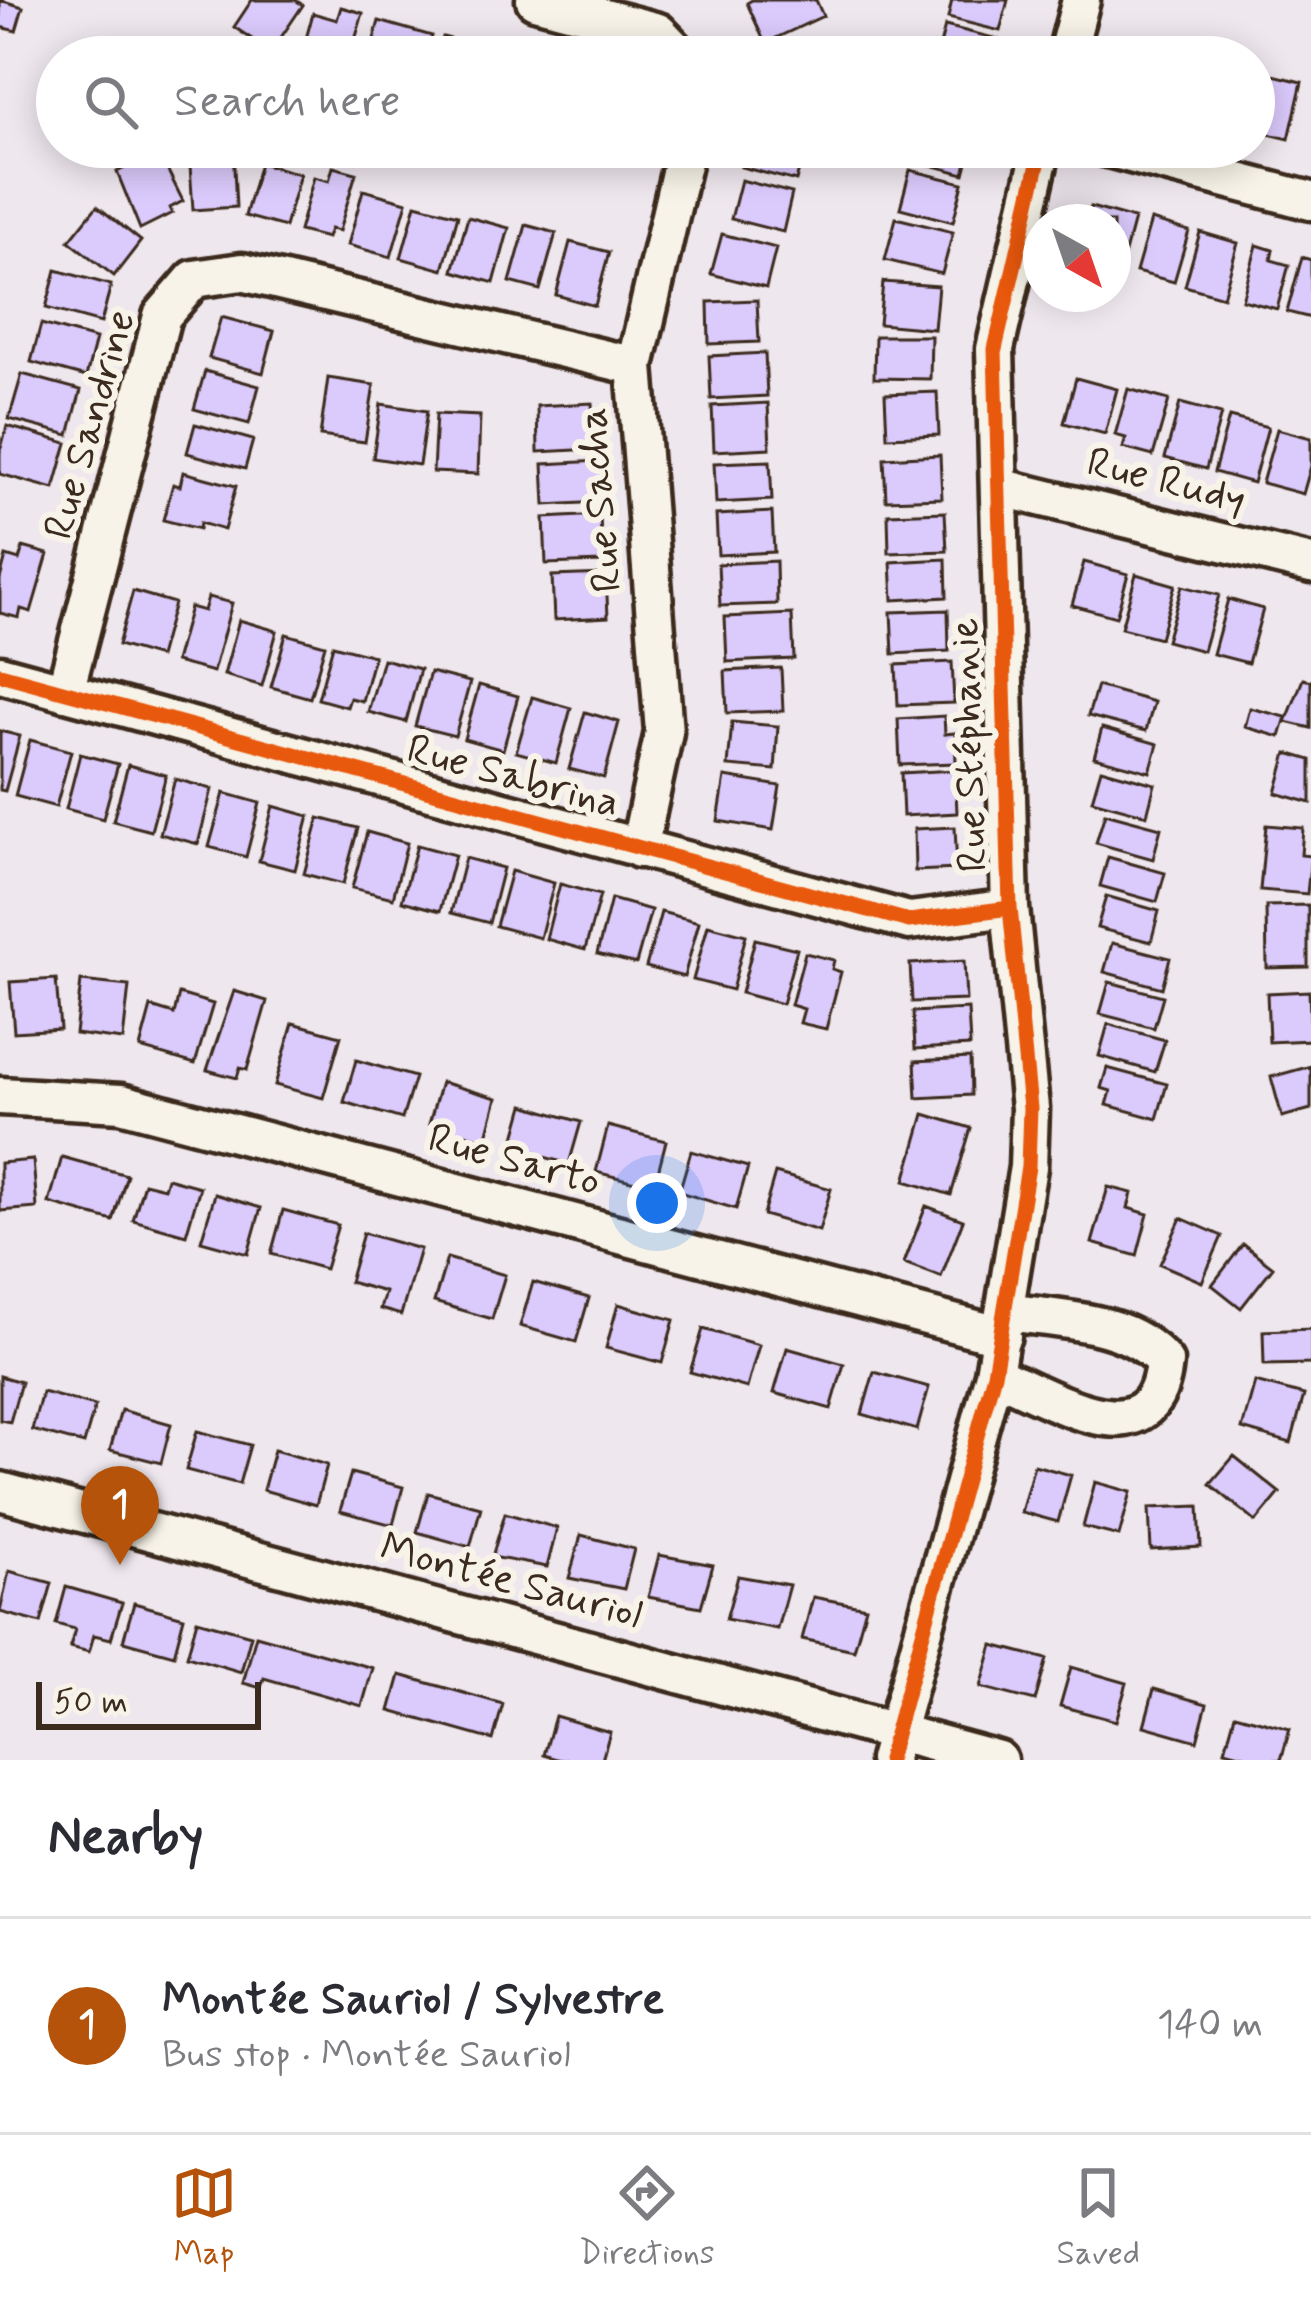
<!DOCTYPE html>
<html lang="en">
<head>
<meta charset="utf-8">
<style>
  :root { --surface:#fff; --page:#f2f2f3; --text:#2b2b33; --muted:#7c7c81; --line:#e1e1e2; --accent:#b45309 }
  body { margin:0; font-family:Mynerve,sans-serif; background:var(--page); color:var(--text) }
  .compass { position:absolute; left:1023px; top:204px; width:108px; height:108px; border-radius:50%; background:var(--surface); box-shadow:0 6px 30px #0003; rotate:140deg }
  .scale { position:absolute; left:36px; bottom:30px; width:225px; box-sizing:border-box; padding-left:12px; border:6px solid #3b2a1e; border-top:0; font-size:33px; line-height:42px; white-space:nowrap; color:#3b2a1e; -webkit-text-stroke:9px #f7f3e8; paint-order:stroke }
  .you { position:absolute; left:657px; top:1203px; width:42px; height:42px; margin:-30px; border:9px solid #fff; border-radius:50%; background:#1a73e8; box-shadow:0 0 0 18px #1a73e833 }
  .badge { display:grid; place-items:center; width:78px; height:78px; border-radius:50%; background:var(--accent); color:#fff; font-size:39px; font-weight:700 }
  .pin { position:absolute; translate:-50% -99px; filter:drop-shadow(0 3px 6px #0008) }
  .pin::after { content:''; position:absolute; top:63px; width:42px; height:36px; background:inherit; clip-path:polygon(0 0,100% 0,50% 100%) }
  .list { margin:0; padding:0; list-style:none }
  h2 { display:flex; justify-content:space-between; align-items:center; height:156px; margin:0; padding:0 48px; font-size:51px }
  h2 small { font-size:39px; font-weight:400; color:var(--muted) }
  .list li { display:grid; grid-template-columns:78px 1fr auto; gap:36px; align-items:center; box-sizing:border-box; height:216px; padding:0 48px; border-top:3px solid var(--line) }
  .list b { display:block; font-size:45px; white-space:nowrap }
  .list p { margin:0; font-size:39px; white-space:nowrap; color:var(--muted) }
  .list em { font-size:39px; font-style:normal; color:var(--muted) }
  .icon { flex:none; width:66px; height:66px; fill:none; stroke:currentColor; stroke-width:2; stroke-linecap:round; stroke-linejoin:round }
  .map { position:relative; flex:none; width:1311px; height:1760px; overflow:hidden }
  .search { position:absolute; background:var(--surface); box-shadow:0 6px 30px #0003; left:36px; right:36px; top:36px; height:132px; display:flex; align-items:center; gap:30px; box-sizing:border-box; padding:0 42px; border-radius:66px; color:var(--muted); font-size:45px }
  .sheet { height:372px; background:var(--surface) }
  nav { display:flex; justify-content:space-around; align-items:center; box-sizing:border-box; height:168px; border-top:3px solid var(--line); background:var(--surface); font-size:33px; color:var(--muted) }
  nav a { display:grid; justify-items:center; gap:6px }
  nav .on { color:var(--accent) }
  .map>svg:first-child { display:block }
  .building { fill:#dbcafc; stroke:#3b2a1e; stroke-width:3 }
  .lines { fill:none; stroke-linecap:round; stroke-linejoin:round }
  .minor-casing { stroke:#3b2a1e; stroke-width:45 }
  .minor { stroke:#f7f3e8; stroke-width:36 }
  .cycleway-casing { stroke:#f7f3e8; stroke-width:22 }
  .cycleway { stroke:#e8590c; stroke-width:15 }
  .labels { text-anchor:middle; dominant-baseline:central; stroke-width:12; stroke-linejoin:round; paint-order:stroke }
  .street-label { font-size:42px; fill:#3b2a1e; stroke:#f7f3e8 }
</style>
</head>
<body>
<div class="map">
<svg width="1311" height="1760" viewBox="0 0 1311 1760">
  <rect width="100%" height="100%" fill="#efe7ee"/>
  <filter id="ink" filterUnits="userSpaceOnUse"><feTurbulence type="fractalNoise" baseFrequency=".00833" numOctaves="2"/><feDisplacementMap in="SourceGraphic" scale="24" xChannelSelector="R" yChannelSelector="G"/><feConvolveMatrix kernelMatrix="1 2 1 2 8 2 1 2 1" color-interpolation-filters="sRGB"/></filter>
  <g filter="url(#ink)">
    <!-- building -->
    <path class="building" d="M0 0 23 7 16 31 0 27Z
      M252 0H295L303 5 271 52 234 27Z
      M752 0H816L823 16 765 43 747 3Z
      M952 0H1008L1000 31 948 18Z
      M341 7 363 13 350 57H301L313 13 337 20Z
      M379 21 432 36 426 57H369Z
      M945 26 998 39 993 57H937Z
      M443 37 466 43 464 50 488 57H438Z
      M1132 39 1176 50 1174 57H1128Z
      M1257 71 1302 82 1289 139 1264 133 1267 122 1254 118Z
      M746 147H805L796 181 741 167Z
      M915 147H971L964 174 912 160Z
      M233 148 236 207 193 210 189 151Z
      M158 151 183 201 170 208 172 213 140 229 117 172Z
      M260 163 300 174 285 227 245 216Z
      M333 167 356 173 339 231 330 229 327 238 299 231 314 177 329 181Z
      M910 170 963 183 953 222 900 208Z
      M741 180 792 193 783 232 731 219Z
      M363 190 407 202 391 257 348 245Z
      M416 204 458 215 443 270 401 258Z
      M97 206 141 241 114 276 69 241Z
      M1091 207 1134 219 1120 271 1113 269V222H1087Z
      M468 217 509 228 494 283 453 271Z
      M896 218 953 232 942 274 885 260Z
      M1151 220 1189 231 1174 282 1136 272Z
      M526 225 556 233 540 290 510 282Z
      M1200 232 1238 243 1223 297 1185 286Z
      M722 234 776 248 766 288 711 274Z
      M570 242 609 252 595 306 556 295Z
      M1257 245 1273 250 1271 260 1289 265 1277 309 1242 300Z
      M1302 257 1311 260V318L1287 312Z
      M56 270 111 285 101 323 46 308Z
      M883 282 938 286 934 329 879 324Z
      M757 300 759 342 709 344 708 302Z
      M221 317 274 331 263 373 209 358Z
      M41 324 96 339 86 377 31 362Z
      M875 336H931L930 379 874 378Z
      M765 353 767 396 711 399 709 356Z
      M205 371 259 386 249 424 194 409Z
      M22 374 81 390 69 435 9 419Z
      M328 378 374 385 365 442 320 436Z
      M1076 378 1117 389 1105 434 1064 423Z
      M1128 389 1169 400 1153 456 1123 448 1126 438 1115 435Z
      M937 392 939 435 887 437 885 394Z
      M592 403 595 449 538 452 537 406Z
      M768 403 770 448 714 451 712 406Z
      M1180 403 1221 414 1206 469 1165 458Z
      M381 404 427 411 419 465 373 458Z
      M436 414 480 416 478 474 433 472Z
      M1229 417 1268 427 1253 483 1214 472Z
      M195 424 253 440 245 469 187 453Z
      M7 426 67 443 54 489 0 474V452Z
      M1277 429 1311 438V466L1303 494 1262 483Z
      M940 455 942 498 886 500 884 458Z
      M600 461 602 502 545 505 543 464Z
      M770 461 772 500 716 503 714 463Z
      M183 472 236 486 224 530 200 523 199 529 163 520 173 484 180 486Z
      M772 512 774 552 718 555 716 515Z
      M945 512 947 551 889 553 888 514Z
      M600 515 602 562 546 564 544 518Z
      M23 547 48 554 31 612 21 609 19 618 0 613V579L6 556 19 560Z
      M946 559 947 597 893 600 891 562Z
      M776 561 777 604 720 606 718 564Z
      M1084 562 1128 574 1116 617 1072 605Z
      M606 574 608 617 554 620 552 576Z
      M1136 574 1175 585 1160 638 1121 628Z
      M1182 586 1219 595 1203 651 1166 641Z
      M133 591 174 603 159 657 118 645Z
      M208 597 232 603 213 672 175 662 190 607 204 611Z
      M1228 599 1263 609 1248 663 1213 654Z
      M948 610 949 651 893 654 891 612Z
      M792 614 794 659 727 662 725 617Z
      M239 620 277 631 262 686 224 675Z
      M286 634 325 645 310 698 271 687Z
      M333 645 374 656 362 701 350 698 347 707 318 699Z
      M383 659 420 669 406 722 368 712Z
      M952 662 954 703 898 705 896 665Z
      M781 668 783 711 727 713 725 671Z
      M430 672 470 682 455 736 415 726Z
      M1303 679 1311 681V728L1286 722Z
      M479 685 518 696 503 750 464 739Z
      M1097 686 1154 702 1146 731 1088 716Z
      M532 697 571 708 556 763 516 752Z
      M1250 708 1286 717 1280 737 1245 727Z
      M585 712 619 722 604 778 569 769Z
      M944 716 945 734 955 733 956 763 900 765 898 719Z
      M732 722 778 726 775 770 728 766Z
      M1102 728 1158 744 1150 772 1094 757Z
      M0 731 20 736 5 791 0 790Z
      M30 740 71 751 56 807 15 796Z
      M1287 753 1311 760V803L1276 793Z
      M80 754 118 764 103 819 66 809Z
      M128 765 166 775 151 831 113 821Z
      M1101 769 1155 784 1147 815 1092 800Z
      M955 770 957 813 903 816 901 773Z
      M725 777 780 786 773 830 718 821Z
      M175 779 212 789 198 844 160 834Z
      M224 793 260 803 246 857 209 847Z
      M273 806 309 816 295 870 259 861Z
      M1105 813 1161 828 1153 859 1096 843Z
      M319 818 358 828 343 884 304 874Z
      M1266 825 1303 828 1301 855 1311 856 1307 894 1260 890Z
      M955 827 957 869 915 871 914 829Z
      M367 832 407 843 393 898 352 888Z
      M417 845 455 855 440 911 402 901Z
      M1108 857 1165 873 1157 902 1100 886Z
      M465 858 503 868 489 923 451 913Z
      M511 871 554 883 540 938 496 926Z
      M560 884 600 895 585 950 546 939Z
      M1106 896 1159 911 1151 942 1097 928Z
      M611 899 651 910 636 964 597 954Z
      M1308 905V967L1267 968 1266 906Z
      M661 912 699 922 684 977 646 967Z
      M708 925 746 935 732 990 693 980Z
      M755 939 797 949 782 1004 741 993Z
      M1112 943 1170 958 1162 988 1104 972Z
      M805 953 834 960 832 969 841 972 826 1029 800 1023 804 1009 791 1005Z
      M964 961 966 1000 912 1002 910 964Z
      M56 979 60 1029 14 1032 10 982Z
      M81 981 129 986 123 1040 75 1034Z
      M1109 982 1163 996 1154 1028 1100 1014Z
      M234 991 267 1001 247 1070 240 1068 237 1078 207 1070Z
      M1309 991 1311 1040 1269 1042 1267 993Z
      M179 994 213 1004 195 1064 140 1048 151 1007 174 1014Z
      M968 1009 970 1046 915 1049 913 1012Z
      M293 1023 341 1036 323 1098 275 1085Z
      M1108 1024 1165 1040 1155 1072 1099 1056Z
      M970 1058 971 1095 917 1098 915 1061Z
      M356 1060 415 1077 402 1119 344 1102Z
      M1311 1066V1109L1282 1117 1271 1077Z
      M1107 1068 1167 1084 1157 1119 1107 1105 1111 1091 1101 1088Z
      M441 1082 497 1098 486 1140 429 1124Z
      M524 1105 581 1122 569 1164 512 1148Z
      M924 1114 971 1128 951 1195 905 1181Z
      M608 1126 666 1141 654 1187 596 1172Z
      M691 1151 748 1167 736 1209 679 1192Z
      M62 1157 127 1175 113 1221 49 1203Z
      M33 1160 37 1208 0 1211V1163Z
      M775 1173 831 1189 819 1231 763 1215Z
      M167 1178 200 1187 186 1235 133 1220 144 1183 164 1188Z
      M1108 1187 1132 1193 1128 1208 1148 1214 1137 1256 1092 1243Z
      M215 1194 261 1208 248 1254 201 1241Z
      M926 1206 963 1220 941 1277 904 1263Z
      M283 1210 338 1225 325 1269 271 1254Z
      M1181 1218 1222 1236 1202 1282 1160 1264Z
      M363 1233 420 1249 401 1315 380 1309 385 1292 349 1282Z
      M1243 1244 1273 1267 1241 1308 1212 1285Z
      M447 1258 505 1275 492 1319 434 1302Z
      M533 1282 589 1298 576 1342 520 1326Z
      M618 1304 674 1320 662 1363 606 1348Z
      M703 1329 759 1345 747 1388 690 1372Z
      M1311 1329V1364L1264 1365 1263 1331Z
      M787 1348 844 1364 831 1409 774 1393Z
      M874 1372 929 1387 917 1430 862 1414Z
      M0 1376 21 1382 10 1422 0 1420Z
      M1255 1382 1304 1395 1291 1443 1242 1429Z
      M42 1392 95 1406 84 1444 32 1430Z
      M121 1410 171 1424 161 1463 110 1450Z
      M197 1431 250 1445 239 1484 186 1470Z
      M274 1450 327 1465 316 1505 263 1490Z
      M1234 1456 1280 1493 1256 1522 1210 1484Z
      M1034 1465 1071 1475 1058 1522 1021 1512Z
      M351 1473 403 1487 393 1525 340 1511Z
      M1095 1482 1131 1492 1119 1536 1083 1527Z
      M428 1493 481 1507 470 1547 417 1532Z
      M1199 1506 1201 1547 1151 1550 1149 1508Z
      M505 1513 557 1528 547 1567 492 1557Z
      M581 1535 634 1549 624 1589 569 1578Z
      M659 1555 713 1565 701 1607 648 1597Z
      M9 1571 52 1583 41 1623 0 1612Z
      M738 1576 789 1585 777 1629 726 1619Z
      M66 1587 122 1603 111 1639 94 1635 89 1652 70 1647 75 1629 56 1624Z
      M813 1597 866 1607 854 1650 802 1639Z
      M134 1603 184 1617 174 1655 123 1641Z
      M197 1620 251 1635 241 1672 187 1656Z
      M256 1635 373 1668 362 1706 264 1678 261 1688 243 1683Z
      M993 1645 1047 1659 1035 1701 981 1687Z
      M1071 1667 1127 1683 1116 1721 1060 1706Z
      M400 1675 503 1704 493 1740 390 1711Z
      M1154 1689 1207 1704 1197 1741 1144 1726Z
      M1235 1714 1290 1729 1281 1760H1262L1225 1750Z
      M555 1716 610 1732 602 1760H561L544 1755Z"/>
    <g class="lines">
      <!-- minor casing -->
      <g class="minor-casing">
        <path id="minor" d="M535 0 658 32 682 57
          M1066 57 1081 0
          M1104 147 1311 201
          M999 487 1311 564
          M0 674 909 921 1010 908
          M65 692 162 316 194 279 242 272 635 366
          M639 849 664 732 635 366 686 147
          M0 1096 121 1103 1002 1336
          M994 1374C1051 1398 1155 1465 1164 1362 1128 1319 1059 1320 1007 1312
          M0 1491 998 1760
          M888 1760 994 1374 1028 1167 1030 1108 1010 908 995 349 1042 147"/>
      </g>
      <!-- minor -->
      <use href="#minor" class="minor"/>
      <!-- cycleway casing -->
      <g class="cycleway-casing">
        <path id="cycleway" d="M0 674 909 921 1010 908
          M888 1760 994 1374 1028 1167 1030 1108 1010 908 995 349 1042 147"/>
      </g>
      <!-- cycleway -->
      <use href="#cycleway" class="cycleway"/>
    </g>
  </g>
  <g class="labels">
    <!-- street labels -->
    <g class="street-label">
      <text transform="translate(91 425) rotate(-74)">Rue Sandrine</text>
      <text transform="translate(1166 482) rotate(14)">Rue Rudy</text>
      <text transform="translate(601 500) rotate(-95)">Rue Sacha</text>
      <text transform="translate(970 745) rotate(-92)">Rue Stéphanie</text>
      <text transform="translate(513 777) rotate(15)">Rue Sabrina</text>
      <text transform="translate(514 1161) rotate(15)">Rue Sarto</text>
      <text transform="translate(511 1582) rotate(15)">Montée Sauriol</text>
    </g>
  </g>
</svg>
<svg class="compass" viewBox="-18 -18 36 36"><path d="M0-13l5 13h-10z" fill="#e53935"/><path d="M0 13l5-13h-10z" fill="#7c7c81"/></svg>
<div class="scale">50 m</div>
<div class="you"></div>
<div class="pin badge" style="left:120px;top:1565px">1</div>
<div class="search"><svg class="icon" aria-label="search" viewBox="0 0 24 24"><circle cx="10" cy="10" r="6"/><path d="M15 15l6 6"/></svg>Search here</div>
</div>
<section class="sheet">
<h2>Nearby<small></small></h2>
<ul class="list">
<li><span class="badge">1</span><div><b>Montée Sauriol / Sylvestre</b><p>Bus stop · Montée Sauriol</p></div><em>140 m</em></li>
</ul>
</section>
<nav>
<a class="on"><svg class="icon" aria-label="map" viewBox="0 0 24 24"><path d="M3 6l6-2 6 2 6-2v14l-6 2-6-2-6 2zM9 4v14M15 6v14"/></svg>Map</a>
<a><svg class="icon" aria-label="directions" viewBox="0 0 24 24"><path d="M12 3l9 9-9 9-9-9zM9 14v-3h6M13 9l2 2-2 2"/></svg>Directions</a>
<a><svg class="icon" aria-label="saved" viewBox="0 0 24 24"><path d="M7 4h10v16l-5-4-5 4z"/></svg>Saved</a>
</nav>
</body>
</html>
